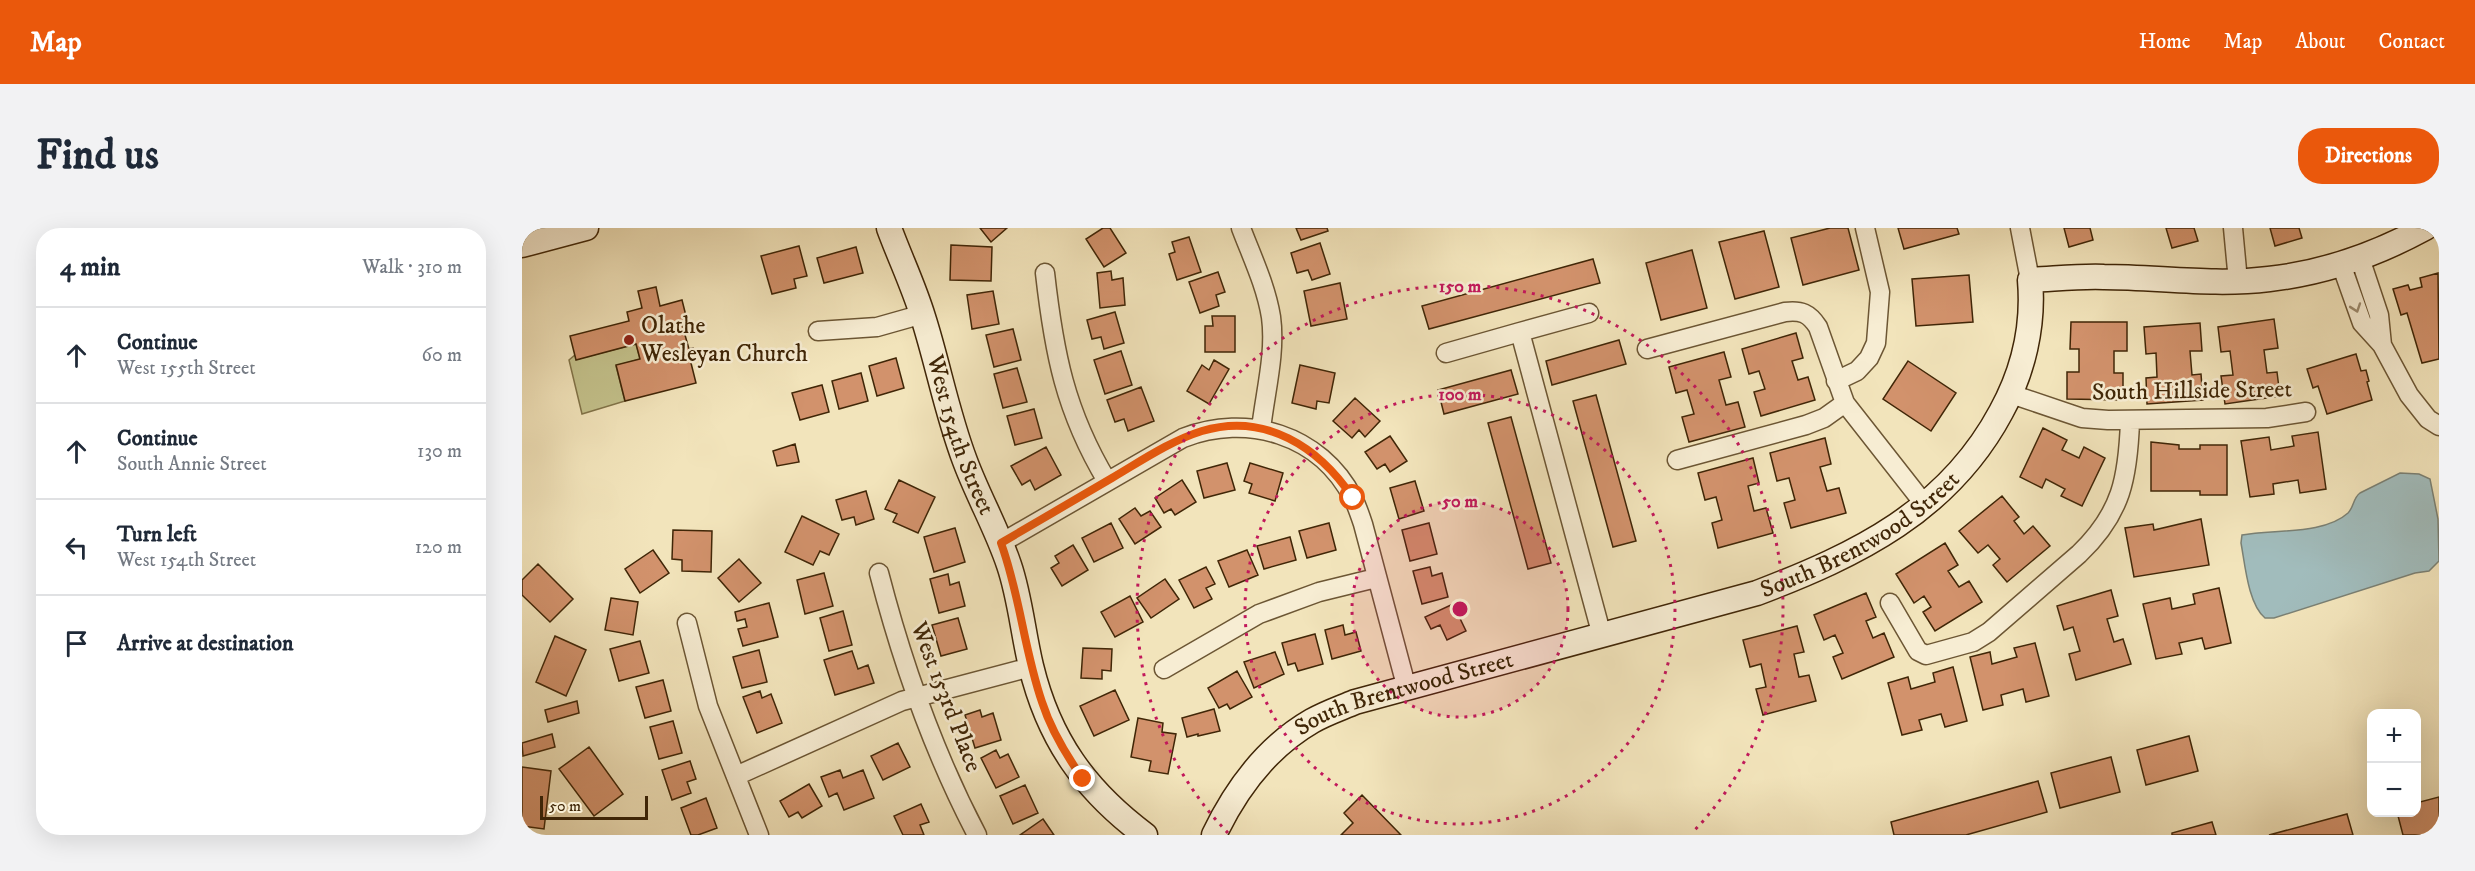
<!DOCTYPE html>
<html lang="en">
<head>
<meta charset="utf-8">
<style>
  :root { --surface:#fff; --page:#f2f2f3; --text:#1f2937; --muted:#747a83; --line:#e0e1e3; --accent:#ea580c }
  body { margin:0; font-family:"IM FELL DW Pica",serif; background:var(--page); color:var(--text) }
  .controls { position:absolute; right:18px; bottom:18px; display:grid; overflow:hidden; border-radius:12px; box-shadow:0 6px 24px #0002 }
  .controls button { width:54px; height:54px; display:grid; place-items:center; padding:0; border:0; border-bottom:2px solid var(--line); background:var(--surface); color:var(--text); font:30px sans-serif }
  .scale { position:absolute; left:18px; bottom:15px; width:108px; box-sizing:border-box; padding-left:6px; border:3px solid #402607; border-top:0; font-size:16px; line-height:21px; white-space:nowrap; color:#402607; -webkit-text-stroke:4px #f7edd3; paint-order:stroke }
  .stop { position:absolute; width:18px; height:18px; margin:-14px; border:4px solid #ea580c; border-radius:50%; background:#fff }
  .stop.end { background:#ea580c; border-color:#fff; box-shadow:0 2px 6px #0008 }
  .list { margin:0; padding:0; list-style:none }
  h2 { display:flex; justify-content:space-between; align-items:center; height:78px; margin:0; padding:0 24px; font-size:26px }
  h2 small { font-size:20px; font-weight:400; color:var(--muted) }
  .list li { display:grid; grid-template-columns:39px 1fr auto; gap:18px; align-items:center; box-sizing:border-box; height:96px; padding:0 24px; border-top:2px solid var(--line) }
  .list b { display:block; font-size:22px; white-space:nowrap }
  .list p { margin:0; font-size:20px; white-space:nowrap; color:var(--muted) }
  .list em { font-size:20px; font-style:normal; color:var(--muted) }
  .icon { flex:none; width:33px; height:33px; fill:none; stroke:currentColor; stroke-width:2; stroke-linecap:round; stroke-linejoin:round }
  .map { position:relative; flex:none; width:1917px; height:607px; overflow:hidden; border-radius:24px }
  header { display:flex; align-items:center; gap:36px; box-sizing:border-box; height:84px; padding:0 30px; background:var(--accent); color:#fff }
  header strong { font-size:28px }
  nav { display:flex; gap:33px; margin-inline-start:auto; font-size:21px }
  .intro { display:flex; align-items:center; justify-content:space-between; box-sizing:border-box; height:144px; padding:0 36px }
  h1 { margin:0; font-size:42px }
  .button { padding:15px 27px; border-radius:24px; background:var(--accent); color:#fff; font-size:21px; font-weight:700 }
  main { display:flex; gap:36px; padding:0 36px }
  aside { flex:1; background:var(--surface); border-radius:24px; box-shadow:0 6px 24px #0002 }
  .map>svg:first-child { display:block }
  .green { fill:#c3c18b; stroke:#827449; stroke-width:1.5 }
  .water { fill:#a1bcbc; stroke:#7a8074; stroke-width:1.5 }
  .building { fill:#d2926c; stroke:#402607; stroke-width:1.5 }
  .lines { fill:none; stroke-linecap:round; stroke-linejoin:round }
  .street-casing { stroke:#6c5634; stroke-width:21 }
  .secondary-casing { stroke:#402607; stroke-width:27 }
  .street { stroke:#f7edd3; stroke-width:18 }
  .secondary { stroke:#f7edd3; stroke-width:24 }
  .oneway { stroke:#9c8a6d }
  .route { stroke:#ea580c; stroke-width:8 }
  .ring { fill:none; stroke:#c2185b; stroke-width:3; stroke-dasharray:3 6 }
  .poi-dot { fill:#8f2418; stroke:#f7edd3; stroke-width:2 }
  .labels { text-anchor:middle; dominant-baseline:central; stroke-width:5; stroke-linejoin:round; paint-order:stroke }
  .poi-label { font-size:24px; fill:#402607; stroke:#f7edd3; text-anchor:start }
  .street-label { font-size:24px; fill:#402607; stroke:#f7edd3 }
  .centre { fill:#c2185b; stroke:#f7edd3; stroke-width:3 }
  .ring-label { font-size:18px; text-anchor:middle; font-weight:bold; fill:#c2185b; stroke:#f7edd3; stroke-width:5; stroke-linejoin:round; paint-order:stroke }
</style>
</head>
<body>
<header>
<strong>Map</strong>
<nav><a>Home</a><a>Map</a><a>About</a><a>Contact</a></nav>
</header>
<div class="intro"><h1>Find us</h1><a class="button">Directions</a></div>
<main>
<aside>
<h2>4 min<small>Walk · 310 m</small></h2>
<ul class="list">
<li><svg class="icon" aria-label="ahead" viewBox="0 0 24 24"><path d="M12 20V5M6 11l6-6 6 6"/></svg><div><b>Continue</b><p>West 155th Street</p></div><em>60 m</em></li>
<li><svg class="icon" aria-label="ahead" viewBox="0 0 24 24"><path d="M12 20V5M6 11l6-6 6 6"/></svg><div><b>Continue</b><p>South Annie Street</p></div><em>130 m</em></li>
<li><svg class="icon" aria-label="left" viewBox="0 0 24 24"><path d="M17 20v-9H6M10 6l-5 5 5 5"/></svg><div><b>Turn left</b><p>West 154th Street</p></div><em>120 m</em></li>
<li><svg class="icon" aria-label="arrive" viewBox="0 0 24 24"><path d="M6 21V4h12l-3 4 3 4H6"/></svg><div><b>Arrive at destination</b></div></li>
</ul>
</aside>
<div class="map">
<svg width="1917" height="607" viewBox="0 0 1917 607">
  <rect width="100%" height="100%" fill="#f2e4bb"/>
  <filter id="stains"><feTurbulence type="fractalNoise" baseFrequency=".00333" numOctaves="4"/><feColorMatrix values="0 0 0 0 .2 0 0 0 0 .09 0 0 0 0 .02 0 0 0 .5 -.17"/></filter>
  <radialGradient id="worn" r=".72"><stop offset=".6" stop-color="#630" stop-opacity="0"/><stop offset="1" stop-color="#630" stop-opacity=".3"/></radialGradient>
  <!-- green -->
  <path class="green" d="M114 116 118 131 94 138 103 173 60 186 47 132 53 127 55 131Z"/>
  <!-- water -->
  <path class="water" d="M1878 245 1897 246 1908 251 1916 291 1917 333 1907 343 1893 345 1752 390H1743C1726 376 1723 336 1719 315L1720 307C1751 301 1802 307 1826 285 1832 279 1831 270 1838 265Z"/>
  <!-- building -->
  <path class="building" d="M458 0H485L469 14Z
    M581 0H588L604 25 582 39 564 11Z
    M774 0H805L806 3 779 12Z
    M1308 0H1326L1337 42 1281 57 1269 10Z
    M1376 0H1435L1437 6 1382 21Z
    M1542 0H1568L1571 12 1547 19Z
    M1644 0H1672L1676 13 1650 20Z
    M1748 0H1777L1780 10 1753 18Z
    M1242 3 1257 59 1213 71 1197 14Z
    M667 9 679 44 655 52 647 26 653 24 650 14Z
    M798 15 808 46 790 52 786 42 775 45 769 25Z
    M429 17 470 19 469 53 428 52Z
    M277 18 285 48 272 51 274 60 250 66 239 28Z
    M334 19 341 45 302 55 295 30Z
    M1170 22 1185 80 1139 92 1124 35Z
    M1071 31 1078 55 907 101 900 78Z
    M589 43 590 52 601 50 603 77 578 80 575 45Z
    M696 44 703 64 694 67 697 78 678 85 667 54Z
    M1916 45 1917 131 1900 135 1885 85 1879 87 1871 61 1886 57 1888 62 1900 59 1898 50Z
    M1447 47 1451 94 1394 98 1390 51Z
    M818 55 825 91 789 98 782 63Z
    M134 59 138 78 160 72 165 92 159 93 167 121 171 120 174 130 168 131 174 155 103 173 94 137 118 131 114 116 54 132 48 108 107 93 105 84 120 80 116 63Z
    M471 63 477 96 450 101 445 67Z
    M593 84 602 115 582 121 579 109 570 111 565 92Z
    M690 88H713V124H683V98H691Z
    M1752 91 1756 120 1742 122 1745 145 1755 144 1758 168 1703 176 1699 148 1711 147 1708 123 1699 124 1696 99Z
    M1549 94H1605V123H1592V145H1601V172L1545 171V144H1557V121H1548Z
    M1678 95 1680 123H1668L1670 147 1679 146 1681 172 1625 176 1624 150 1635 149 1634 125 1624 126 1622 99Z
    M491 101 499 132 472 139 464 107Z
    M1274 105 1281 130 1270 133 1276 152 1286 149 1293 172 1239 188 1232 164 1243 161 1237 143 1227 146 1220 121Z
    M1097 112 1104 136 1030 157 1024 133Z
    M599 123 610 157 583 166 572 132Z
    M1202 124 1209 149 1197 152 1204 177 1216 174 1223 199 1167 214 1160 189 1172 186 1165 162 1154 165 1147 139Z
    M1834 126 1839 143 1844 142 1847 153 1845 154 1850 172 1805 186 1796 158 1791 160 1785 141Z
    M374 130 382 160 355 168 347 138Z
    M692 132 707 141 687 176 665 163 680 137 687 142Z
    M1386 133 1434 165 1409 203 1361 171Z
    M778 137 813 145 807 175 795 173 794 181 770 175Z
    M495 140 505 174 481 180 472 146Z
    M989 142 996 166 922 186 916 162Z
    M339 145 346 173 317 181 310 153Z
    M300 157 307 184 278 192 270 165Z
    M619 159 632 193 606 203 602 191 593 194 585 172Z
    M1074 167 1114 313 1091 319 1051 173Z
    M833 170 858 193 843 209 837 202 830 210 811 193Z
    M512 181 520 210 493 217 485 188Z
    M989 189 1029 335 1006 341 966 195Z
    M1521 200 1545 212 1540 222 1557 230 1562 219 1583 230 1560 278 1539 268 1543 261 1524 251 1520 260 1498 249Z
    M1796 204 1804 261 1778 265 1776 252 1751 256 1752 266 1728 269 1719 213 1747 209 1749 222 1772 218 1770 208Z
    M868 208 885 233 868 244 863 236 855 241 843 224Z
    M1303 210 1309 236 1298 239 1305 263 1317 260 1324 285 1269 300 1262 275 1273 272 1267 250 1255 253 1248 225Z
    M1629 214 1657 217V221H1678V217H1705V267H1678V263H1629Z
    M273 216 277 234 255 238 251 223Z
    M524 219 539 247 513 262 508 252 500 257 489 238Z
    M1231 230 1237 255 1226 258 1232 283 1244 280 1251 305 1196 320 1190 295 1200 292 1194 269 1183 272 1176 245Z
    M705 235 713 262 682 270 675 243Z
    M728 235 761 245 753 273 727 265 730 256 722 253Z
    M377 252 413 269 396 305 371 294 375 286 363 281Z
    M660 252 674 274 653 287 649 281 642 285 633 270Z
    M893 253 902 283 877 291 868 260Z
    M344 263 352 291 334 297 332 289 320 292 314 272Z
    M1480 268 1497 289 1492 293 1502 306 1511 298 1528 318 1485 354 1471 337 1478 331 1466 317 1456 325 1437 303Z
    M613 280 619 288 628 283 639 299 613 316 597 291Z
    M280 288 317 306 307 327 298 323 291 337 263 324Z
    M1679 291 1687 337 1612 349 1603 300 1631 296 1632 302Z
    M589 295 601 320 572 334 560 310Z
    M807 295 814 322 785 330 777 303Z
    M907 295 915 326 888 333 880 302Z
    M433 300 443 334 412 344 402 309Z
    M151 302 190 303 189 344 160 343V332L150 331Z
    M768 309 774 332 742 341 735 318Z
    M1423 315 1436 337 1426 343 1437 359 1447 353 1460 374 1413 403 1401 384 1409 379 1402 368 1392 375 1374 346Z
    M551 317 566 342 540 358 529 340 537 335 533 328Z
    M131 322 147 345 118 365 103 341Z
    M725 322 736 347 707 359 696 333Z
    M217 331 239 355 217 374 196 350Z
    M16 336 51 371 28 394 0 367V352Z
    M684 339 693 356 684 360 690 371 672 380 657 352Z
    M908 339 910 348 920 345 926 369 900 376 891 343Z
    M302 345 311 378 283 386 275 352Z
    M426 346 428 357 437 354 443 378 417 385 408 351Z
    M643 351 657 371 629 390 615 370Z
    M1697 360 1709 415 1683 421 1680 410 1657 415 1660 426 1634 431 1621 376 1648 370 1650 381 1673 376 1671 366Z
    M1589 362 1596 388 1585 391 1592 414 1601 411 1609 436 1554 452 1547 426 1558 423 1551 399 1542 402 1535 378Z
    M1344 365 1354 389 1344 393 1351 410 1362 405 1372 429 1320 451 1311 429 1321 425 1313 407 1302 412 1292 387Z
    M608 368 621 394 593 409 579 384Z
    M89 370 116 374 111 407 83 402Z
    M247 375 256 409 221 418 216 401 225 399 223 391 215 393 213 384Z
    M931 376 944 403 925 412 918 397 909 401 903 389Z
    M321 383 330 417 307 423 298 390Z
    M436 390 445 421 419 428 410 397Z
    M821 397 823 407 834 404 839 423 810 431 803 402Z
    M1275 398 1282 424 1272 426 1277 449 1287 447 1294 473 1241 487 1234 461 1244 459 1239 436 1228 439 1221 412Z
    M793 406 801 436 776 443 773 435 766 437 760 415Z
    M33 408 64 422 44 468 14 454Z
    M118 413 127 445 97 453 88 421Z
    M1513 415 1527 468 1504 474 1501 461 1479 467 1481 477 1461 482 1448 429 1468 424 1470 436 1495 429 1492 420Z
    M561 420 590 421 589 443 580 442V451L559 450Z
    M237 422 245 454 220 460 211 429Z
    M330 423 336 441 346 437 352 455 313 467 302 432Z
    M753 424 762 446 732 460 722 434Z
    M1431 439 1445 493 1423 499 1419 486 1397 492 1400 502 1380 507 1366 455 1386 449 1389 461 1413 454 1411 445Z
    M715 443 730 469 708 481 705 476 697 480 686 460Z
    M141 452 149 483 123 490 114 459Z
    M593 462 607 492 572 508 558 478Z
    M238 463 240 470 249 466 260 495 235 505 221 469Z
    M55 473 57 485 26 494 23 482Z
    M692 481 698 503 676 508V506L665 509 660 490Z
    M458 482 460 489 471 485 479 512 453 520 443 487Z
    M616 490 641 495 640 504 654 506 646 546 627 543 629 533 609 529Z
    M151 493 160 525 137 531 128 499Z
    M30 506 33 519 1 528 0 515Z
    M1667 508 1676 543 1624 557 1615 522Z
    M376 515 388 539 361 552 349 528Z
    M67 519 101 566 72 588 37 541Z
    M474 522 478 530 486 526 497 549 474 560 459 530Z
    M1589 529 1598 564 1538 580 1529 545Z
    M168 533 174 551 165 554 169 565 150 572 140 542Z
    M0 539 29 543 22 601 0 598Z
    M318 542 321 550 341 542 352 570 322 582 315 565 307 569 299 549Z
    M1516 553 1525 584 1444 607H1372L1369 594Z
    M287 556 300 578 280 590 276 584 267 589 258 573Z
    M503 557 516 585 491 596 478 568Z
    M840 567 879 607H819L831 595 822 585Z
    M1917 569V607H1881L1875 584H1894V575Z
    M184 570 195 600 176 607H169L159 580Z
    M399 576 407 594 398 597 402 607H381L372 588Z
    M1825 586 1831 607H1747Z
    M521 591 532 607H498Z
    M1690 594 1694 607H1650V605Z"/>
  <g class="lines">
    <!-- street casing -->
    <g class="street-casing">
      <path id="street" d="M719 0C730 29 744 58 749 89 754 125 743 165 739 201
        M1498 0 1508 52
        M1711 0 1716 53
        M1838 30 1857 87 1860 117
        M1819 36 1840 95 1860 117 1887 167 1906 191 1917 198
        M523 45C532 125 543 183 585 253
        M296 103 355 99 401 86
        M998 104 1067 85
        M1125 121 1263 84C1279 82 1287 85 1296 99L1323 175 1403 277
        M924 125 998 104 1080 408
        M1314 153 1335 143 1347 130 1354 115 1358 64 1343 0
        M1489 166 1560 190 1586 192 1745 190 1784 184
        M1155 232 1284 197 1302 190 1323 175
        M479 315 661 210C725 185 798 206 831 270 835 278 838 287 841 296L885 461
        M357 345C380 434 412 525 455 607
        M1368 375 1396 423 1404 427 1451 414 1467 404 1557 326C1600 285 1606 249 1608 193
        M165 395 186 478 237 607
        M642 441 737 386 797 364 854 350
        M214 548 380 473 509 439"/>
    </g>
    <!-- secondary casing -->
    <g class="secondary-casing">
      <g id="secondary">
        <path id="s1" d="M367 0C378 30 392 59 401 89 416 136 425 186 443 233 456 268 475 301 487 337 498 369 501 405 509 438 527 512 563 562 623 607"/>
        <path d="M0 17 64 0"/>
        <path id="s2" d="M692 607C714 561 745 519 790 493 804 485 819 480 833 474L1235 365C1335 327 1426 283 1479 184 1501 144 1512 98 1508 52 1532 51 1557 48 1582 49 1636 49 1692 58 1747 51 1802 45 1855 26 1903 0"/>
      </g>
    </g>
    <!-- street -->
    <use href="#street" class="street"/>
    <!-- secondary -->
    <use href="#secondary" class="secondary"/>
  </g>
  <!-- one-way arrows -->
  <defs><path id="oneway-chevron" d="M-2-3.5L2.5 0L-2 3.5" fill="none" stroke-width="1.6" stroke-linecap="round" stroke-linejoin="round" transform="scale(1.5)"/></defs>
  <use class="oneway" href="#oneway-chevron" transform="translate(1834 80) rotate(71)"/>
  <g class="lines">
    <!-- route -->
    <path class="route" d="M561 551C544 527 529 502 520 474 502 422 498 367 479 315 516 293 553 272 590 250 619 233 648 213 680 203 743 184 797 219 831 270"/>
  </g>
  <!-- distance rings -->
  <circle cx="938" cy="381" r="108" fill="#c2185b" fill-opacity=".12"/>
  <g class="ring">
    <circle cx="938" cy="381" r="108"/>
    <circle cx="938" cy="381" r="215"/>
    <path d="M706 605A323 323 0 1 1 1170 605"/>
  </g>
  <!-- markers -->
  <circle class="poi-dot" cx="107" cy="112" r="6"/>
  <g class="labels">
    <!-- poi labels -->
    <g class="poi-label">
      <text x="119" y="98">Olathe<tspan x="119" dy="28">Wesleyan Church</tspan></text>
    </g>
    <!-- street labels -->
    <g class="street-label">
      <text transform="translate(1670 163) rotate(-1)">South Hillside Street</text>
      <text stroke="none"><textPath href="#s1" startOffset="219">West 154th Street</textPath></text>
      <text stroke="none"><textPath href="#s2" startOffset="735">South Brentwood Street</textPath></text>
      <text transform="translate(424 469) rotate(69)">West 153rd Place</text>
      <text stroke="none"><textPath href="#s2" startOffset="249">South Brentwood Street</textPath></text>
    </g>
  </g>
  <circle cx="938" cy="381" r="9" class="centre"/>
  <g class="ring-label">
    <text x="938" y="64">150 m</text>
    <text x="938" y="172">100 m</text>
    <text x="938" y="279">50 m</text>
  </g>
  <rect width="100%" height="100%" filter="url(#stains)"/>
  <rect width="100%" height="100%" fill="url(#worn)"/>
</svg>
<div class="controls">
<button>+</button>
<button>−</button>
</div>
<div class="scale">50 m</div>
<div class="stop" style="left:831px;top:270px"></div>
<div class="stop end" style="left:561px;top:551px"></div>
</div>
</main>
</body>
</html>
